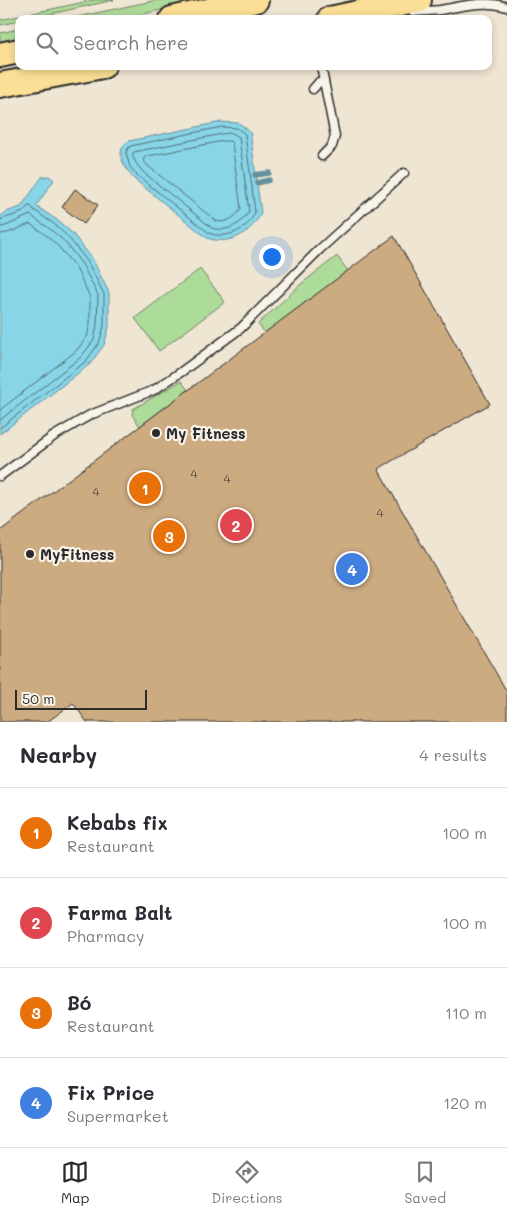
<!DOCTYPE html>
<html lang="en">
<head>
<meta charset="utf-8">
<style>
  :root { --surface:#fff; --page:#f2f2f3; --text:#2b2b33; --muted:#7c7c81; --line:#e1e1e2; --accent:#2b2b2b }
  body { margin:0; font-family:Mali,sans-serif; background:var(--page); color:var(--text) }
  .scale { position:absolute; left:15px; bottom:12px; width:132px; box-sizing:border-box; padding-left:5px; border:2px solid #2b2b2b; border-top:0; font-size:14px; line-height:18px; white-space:nowrap; color:#2b2b2b; -webkit-text-stroke:4px #f7f3e8; paint-order:stroke }
  .you { position:absolute; left:271px; top:256px; width:18px; height:18px; margin:-12px; border:4px solid #fff; border-radius:50%; background:#1a73e8; box-shadow:0 0 0 8px #1a73e833 }
  .badge { display:grid; place-items:center; width:32px; height:32px; border-radius:50%; background:var(--accent); color:#fff; font-size:16px; font-weight:700 }
  .pin { position:absolute; translate:-50% -50%; border:2px solid #fff; box-shadow:0 1px 5px #0006 }
  .list { margin:0; padding:0; list-style:none }
  h2 { display:flex; justify-content:space-between; align-items:center; height:65px; margin:0; padding:0 20px; font-size:21px }
  h2 small { font-size:16px; font-weight:400; color:var(--muted) }
  .list li { display:grid; grid-template-columns:32px 1fr auto; gap:15px; align-items:center; box-sizing:border-box; height:90px; padding:0 20px; border-top:1px solid var(--line) }
  .list b { display:block; font-size:19px; white-space:nowrap }
  .list p { margin:0; font-size:16px; white-space:nowrap; color:var(--muted) }
  .list em { font-size:16px; font-style:normal; color:var(--muted) }
  .icon { flex:none; width:28px; height:28px; fill:none; stroke:currentColor; stroke-width:2; stroke-linecap:round; stroke-linejoin:round }
  .map { position:relative; flex:none; width:507px; height:722px; overflow:hidden }
  .search { position:absolute; background:var(--surface); box-shadow:0 2px 8px #0003; left:15px; right:15px; top:15px; height:55px; display:flex; align-items:center; gap:12px; box-sizing:border-box; padding:0 18px; border-radius:10px; color:var(--muted); font-size:19px }
  .sheet { height:425px; background:var(--surface) }
  nav { display:flex; justify-content:space-around; align-items:center; box-sizing:border-box; height:70px; border-top:1px solid var(--line); background:var(--surface); font-size:14px; color:var(--muted) }
  nav a { display:grid; justify-items:center; gap:2px }
  nav .on { color:var(--accent) }
  .map>svg:first-child { display:block }
  .green { fill:#addb9a; stroke:#6c8362 }
  .water { fill:#88d5e8; stroke:#63919c }
  .lines { fill:none; stroke-linecap:round; stroke-linejoin:round }
  .shore { stroke:#506f77; stroke-width:1 }
  .stream { stroke:#63919c; stroke-width:5.5 }
  .building { fill:#cdab80; stroke:#2b2b2b }
  .service-casing { stroke:#2b2b2b; stroke-width:11 }
  .primary-casing { stroke:#2b2b2b; stroke-width:28 }
  .service { stroke:#f7f3e8; stroke-width:8 }
  .primary { stroke:#fbdf96; stroke-width:24 }
  .poi-dot { fill:#2b2b2b; stroke:#f7f3e8; stroke-width:2 }
  .labels { text-anchor:middle; dominant-baseline:central; stroke-width:4.5; stroke-linejoin:round; paint-order:stroke }
  .number-label { font-size:12px; fill:#544b40 }
  .poi-label { font-size:15px; font-weight:bold; fill:#2b2b2b; stroke:#f7f3e8; text-anchor:start }
</style>
</head>
<body>
<div class="map">
<svg width="507" height="722" viewBox="0 0 507 722">
  <rect width="100%" height="100%" fill="#efe5d3"/>
  <filter id="ink" filterUnits="userSpaceOnUse"><feTurbulence type="fractalNoise" baseFrequency=".02" numOctaves="2"/><feDisplacementMap in="SourceGraphic" scale="10" xChannelSelector="R" yChannelSelector="G"/><feConvolveMatrix kernelMatrix="1 2 1 2 8 2 1 2 1" color-interpolation-filters="sRGB"/></filter>
  <g filter="url(#ink)">
    <!-- green -->
    <path class="green" d="M94 0H114L27 19H19V21L0 25V20Z
      M157 0H205L121 19H68Z
      M19 29V41L0 46V33Z
      M337 256 348 271 265 333 258 324 301 284Z
      M200 269 225 302 159 351 135 318Z
      M181 381 188 390 140 426 132 415 133 409Z"/>
    <!-- water -->
    <path class="water" d="M221 122 239 123 250 132 261 213C251 234 229 246 207 238L134 179C126 169 112 151 129 141Z
      M49 176 54 180 36 206 57 220 72 233 92 258 109 293V327L104 345 90 364 0 434V217L6 212 21 207 42 177Z"/>
    <g class="lines">
      <!-- shore -->
      <path class="shore" d="M222 127 237 128 245 134 255 212C248 230 227 240 209 233L138 176 130 167 126 153 128 148 131 146Z
        M232 133 239 137 249 211C242 224 227 233 212 228L143 172 136 163 132 155 134 152 222 134Z
        M223 141H230L232 143 241 209C236 217 226 224 216 221L148 166 143 160 145 157Z
        M0 220 23 212 28 206H31L34 210 54 224 68 237 87 261 104 294V326L99 343 86 361 0 428
        M0 227 6 226 30 215 50 229 64 241 82 264 98 295 97 325 94 340 81 357 0 420
        M0 234C10 234 20 227 30 224L46 235 58 246 76 268 90 297V324L87 337 76 351 0 410"/>
      <!-- stream -->
      <path class="stream" d="M255 175 269 173
        M257 183 269 180"/>
    </g>
    <!-- building -->
    <path class="building" d="M75 189 98 205 84 224 62 207Z
      M394 236 490 404 378 469 507 692V722H87L73 703 47 722H0V531Z"/>
    <g class="lines">
      <!-- service casing -->
      <g class="service-casing">
        <path id="service" d="M413 12C422 11 431 11 440 10 463 6 484 0 507 7
          M321 66 335 136 332 146 322 156
          M313 89 319 82 324 81
          M0 476 54 436 90 415 154 390 181 372 241 328 320 249 404 173"/>
      </g>
      <!-- primary casing -->
      <g class="primary-casing">
        <path id="primary" d="M172 19 256 0
          M330 19 419 0
          M0 55 19 51
          M0 85 103 66"/>
      </g>
      <!-- service -->
      <use href="#service" class="service"/>
      <!-- primary -->
      <use href="#primary" class="primary"/>
    </g>
  </g>
  <!-- markers -->
  <g class="poi-dot">
    <circle cx="156" cy="433" r="5"/>
    <circle cx="30" cy="554" r="5"/>
  </g>
  <g class="labels">
    <!-- number labels -->
    <g class="number-label">
      <text x="194" y="473">4</text>
      <text x="227" y="478">4</text>
      <text x="96" y="491">4</text>
      <text x="380" y="512">4</text>
    </g>
    <!-- poi labels -->
    <g class="poi-label">
      <text x="166" y="433">My Fitness</text>
      <text x="40" y="554">MyFitness</text>
    </g>
  </g>
</svg>
<div class="scale">50 m</div>
<div class="you"></div>
<div class="pin badge" style="left:145px;top:488px;background:#e8710a">1</div>
<div class="pin badge" style="left:236px;top:525px;background:#e0444e">2</div>
<div class="pin badge" style="left:169px;top:536px;background:#e8710a">3</div>
<div class="pin badge" style="left:352px;top:569px;background:#3f7fe0">4</div>
<div class="search"><svg class="icon" aria-label="search" viewBox="0 0 24 24"><circle cx="10" cy="10" r="6"/><path d="M15 15l6 6"/></svg>Search here</div>
</div>
<section class="sheet">
<h2>Nearby<small>4 results</small></h2>
<ul class="list">
<li><span class="badge" style="background:#e8710a">1</span><div><b>Kebabs fix</b><p>Restaurant</p></div><em>100 m</em></li>
<li><span class="badge" style="background:#e0444e">2</span><div><b>Farma Balt</b><p>Pharmacy</p></div><em>100 m</em></li>
<li><span class="badge" style="background:#e8710a">3</span><div><b>Bó</b><p>Restaurant</p></div><em>110 m</em></li>
<li><span class="badge" style="background:#3f7fe0">4</span><div><b>Fix Price</b><p>Supermarket</p></div><em>120 m</em></li>
</ul>
</section>
<nav>
<a class="on"><svg class="icon" aria-label="map" viewBox="0 0 24 24"><path d="M3 6l6-2 6 2 6-2v14l-6 2-6-2-6 2zM9 4v14M15 6v14"/></svg>Map</a>
<a><svg class="icon" aria-label="directions" viewBox="0 0 24 24"><path d="M12 3l9 9-9 9-9-9zM9 14v-3h6M13 9l2 2-2 2"/></svg>Directions</a>
<a><svg class="icon" aria-label="saved" viewBox="0 0 24 24"><path d="M7 4h10v16l-5-4-5 4z"/></svg>Saved</a>
</nav>
</body>
</html>
